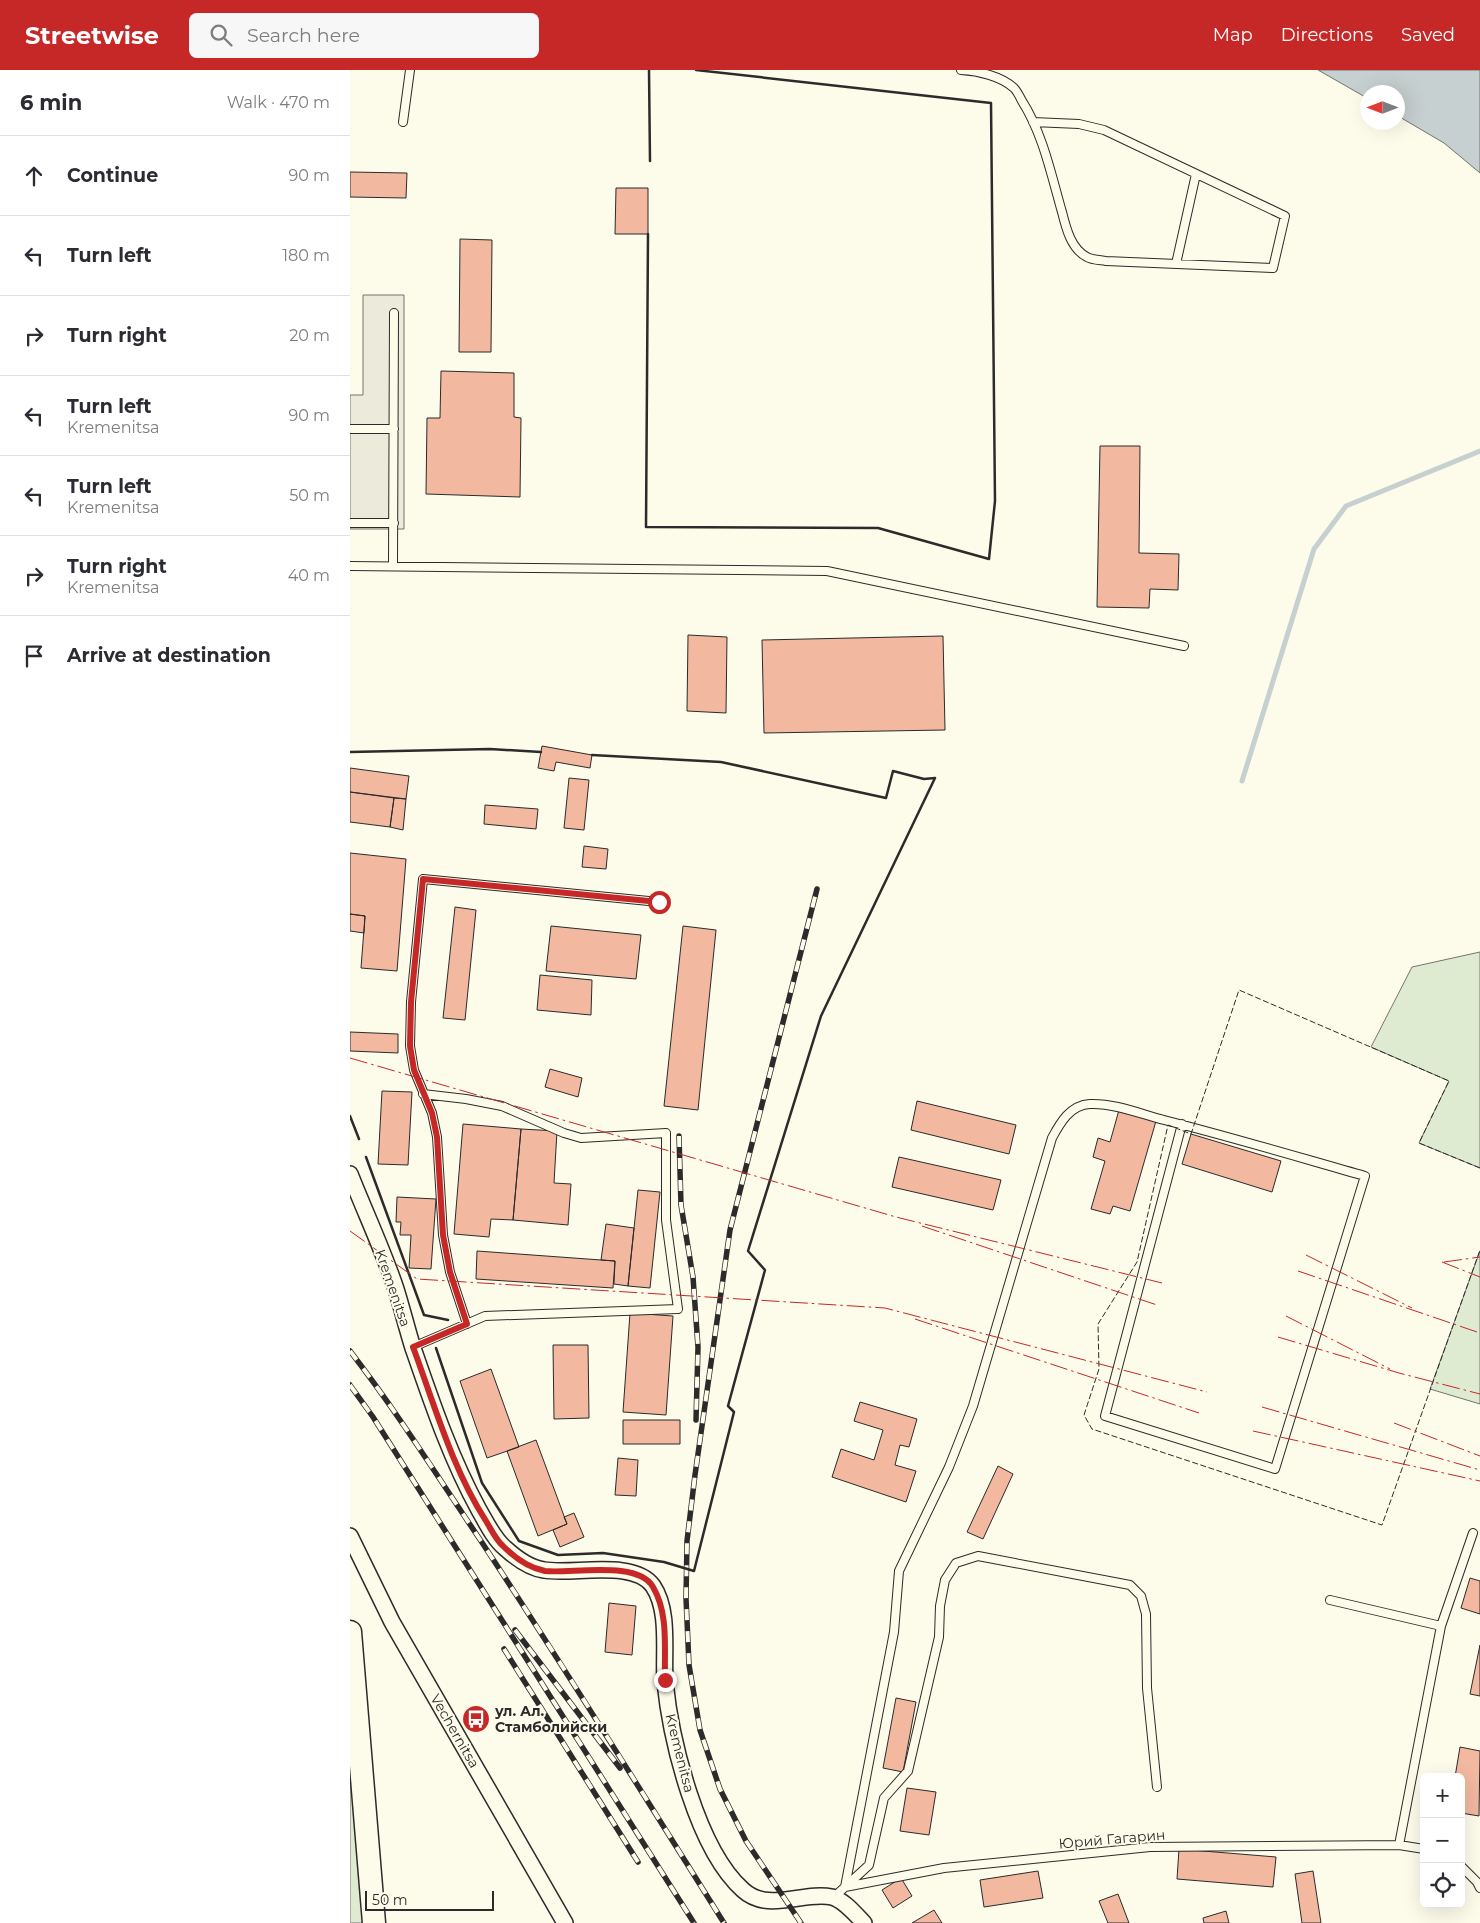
<!DOCTYPE html>
<html lang="en">
<head>
<meta charset="utf-8">
<style>
  :root { --surface:#fff; --page:#f7f7f7; --text:#2b2b33; --muted:#7c7c81; --line:#e1e1e2; --accent:#c62828 }
  body { margin:0; font-family:Montserrat,sans-serif; background:var(--page); color:var(--text) }
  .controls { position:absolute; right:15px; bottom:15px; display:grid; overflow:hidden; border-radius:8px; box-shadow:0 5px 20px #0002 }
  .controls button { width:45px; height:45px; display:grid; place-items:center; padding:0; border:0; border-bottom:1px solid var(--line); background:var(--surface); color:var(--text); font:25px sans-serif }
  .compass { position:absolute; left:1010px; top:15px; width:45px; height:45px; border-radius:50%; background:var(--surface); box-shadow:0 5px 20px #0002; rotate:270deg }
  .scale { position:absolute; left:15px; bottom:12px; width:129px; box-sizing:border-box; padding-left:5px; border:2px solid #2b2b2b; border-top:0; font-size:14px; line-height:18px; white-space:nowrap; color:#2b2b2b; -webkit-text-stroke:4px #fdfbea; paint-order:stroke }
  .stop { position:absolute; width:15px; height:15px; margin:-11px; border:4px solid #c62828; border-radius:50%; background:#fff }
  .stop.end { background:#c62828; border-color:#fff; box-shadow:0 1px 5px #0008 }
  .list { margin:0; padding:0; list-style:none }
  h2 { display:flex; justify-content:space-between; align-items:center; height:65px; margin:0; padding:0 20px; font-size:21px }
  h2 small { font-size:16px; font-weight:400; color:var(--muted) }
  .list li { display:grid; grid-template-columns:32px 1fr auto; gap:15px; align-items:center; box-sizing:border-box; height:80px; padding:0 20px; border-top:1px solid var(--line) }
  .list b { display:block; font-size:19px; white-space:nowrap }
  .list p { margin:0; font-size:16px; white-space:nowrap; color:var(--muted) }
  .list em { font-size:16px; font-style:normal; color:var(--muted) }
  .icon { flex:none; width:28px; height:28px; fill:none; stroke:currentColor; stroke-width:2; stroke-linecap:round; stroke-linejoin:round }
  .map { position:relative; flex:none; width:1130px; height:1853px; overflow:hidden }
  header { display:flex; align-items:center; gap:30px; box-sizing:border-box; height:70px; padding:0 25px; background:var(--accent); color:#fff }
  header strong { font-size:24px }
  nav { display:flex; gap:28px; margin-inline-start:auto; font-size:18px }
  .search { width:350px; height:45px; background:var(--page); display:flex; align-items:center; gap:12px; box-sizing:border-box; padding:0 18px; border-radius:8px; color:var(--muted); font-size:19px }
  main { display:flex }
  aside { flex:1; background:var(--surface) }
  .map>svg:first-child { display:block }
  .green { fill:#deebd1; stroke:#74746e }
  .parking { fill:#eceadb; stroke:#74746e }
  .water { fill:#c7d0d0; stroke:#74746e }
  .lines { fill:none; stroke-linecap:round; stroke-linejoin:round }
  .stream { stroke:#c7d0d0; stroke-width:5 }
  .building { fill:#f2b8a0; stroke:#2b2b2b }
  .lane-casing { stroke:#2b2b2b; stroke-width:10 }
  .street-casing { stroke:#2b2b2b; stroke-width:18 }
  .secondary-casing { stroke:#2b2b2b; stroke-width:25 }
  .lane { stroke:#fdfbea; stroke-width:8 }
  .street { stroke:#fdfbea; stroke-width:15 }
  .secondary { stroke:#fdfbea; stroke-width:22 }
  .rail-casing { stroke:#2b2b2b; stroke-width:5.5 }
  .rail { stroke:#fdfbea; stroke-width:4; stroke-dasharray:11; stroke-linecap:butt }
  .fence { stroke:#2b2b2b; stroke-width:1; stroke-dasharray:6 2.5; stroke-linecap:butt }
  .wall { stroke:#2b2b2b; stroke-width:2.5 }
  .power { stroke:#c62828; stroke-width:1; stroke-dasharray:18 4 2.5 4; stroke-linecap:butt }
  .route { stroke:#c62828; stroke-width:6 }
  .labels { text-anchor:middle; dominant-baseline:central; stroke-width:4; stroke-linejoin:round; paint-order:stroke }
  .street-label { font-size:14px; fill:#2b2b2b; stroke:#fdfbea }
  .poi-label { font-size:14px; font-weight:bold; fill:#2b2b2b; stroke:#fdfbea; text-anchor:start }
</style>
</head>
<body>
<header>
<strong>Streetwise</strong>
<div class="search"><svg class="icon" aria-label="search" viewBox="0 0 24 24"><circle cx="10" cy="10" r="6"/><path d="M15 15l6 6"/></svg>Search here</div>
<nav><a>Map</a><a>Directions</a><a>Saved</a></nav>
</header>
<main>
<aside>
<h2>6 min<small>Walk · 470 m</small></h2>
<ul class="list">
<li><svg class="icon" aria-label="ahead" viewBox="0 0 24 24"><path d="M12 20V5M6 11l6-6 6 6"/></svg><div><b>Continue</b></div><em>90 m</em></li>
<li><svg class="icon" aria-label="left" viewBox="0 0 24 24"><path d="M17 20v-9H6M10 6l-5 5 5 5"/></svg><div><b>Turn left</b></div><em>180 m</em></li>
<li><svg class="icon" aria-label="right" viewBox="0 0 24 24"><path d="M7 20v-9h11M14 6l5 5-5 5"/></svg><div><b>Turn right</b></div><em>20 m</em></li>
<li><svg class="icon" aria-label="left" viewBox="0 0 24 24"><path d="M17 20v-9H6M10 6l-5 5 5 5"/></svg><div><b>Turn left</b><p>Kremenitsa</p></div><em>90 m</em></li>
<li><svg class="icon" aria-label="left" viewBox="0 0 24 24"><path d="M17 20v-9H6M10 6l-5 5 5 5"/></svg><div><b>Turn left</b><p>Kremenitsa</p></div><em>50 m</em></li>
<li><svg class="icon" aria-label="right" viewBox="0 0 24 24"><path d="M7 20v-9h11M14 6l5 5-5 5"/></svg><div><b>Turn right</b><p>Kremenitsa</p></div><em>40 m</em></li>
<li><svg class="icon" aria-label="arrive" viewBox="0 0 24 24"><path d="M6 21V4h12l-3 4 3 4H6"/></svg><div><b>Arrive at destination</b></div></li>
</ul>
</aside>
<div class="map">
<svg width="1130" height="1853" viewBox="0 0 1130 1853">
  <rect width="100%" height="100%" fill="#fdfbea"/>
  <!-- green -->
  <path class="green" d="M1130 882V1098L1069 1073 1099 1011 1021 977 1062 897Z
    M1130 1181V1334L1080 1319Z
    M0 1562 24 1853H0Z"/>
  <!-- parking -->
  <path class="parking" d="M13 225H54V459H0V325H13Z"/>
  <!-- water -->
  <path class="water" d="M968 0H1130V103L1094 73 1048 46V22H1018L1017 28Z"/>
  <g class="lines">
    <!-- stream -->
    <path class="stream" d="M892 711 964 479 996 436 1130 381"/>
  </g>
  <!-- building -->
  <path class="building" d="M0 102 57 103 56 128 0 127Z
    M266 118H298V164H265Z
    M110 169 142 170 141 282H109Z
    M91 301 164 303V347L171 348 170 427 76 424 77 348H90Z
    M750 376H790L789 483 829 484 828 520 800 519 799 538 747 537Z
    M338 565 377 567 376 643 337 641Z
    M593 566 595 660 414 663 412 570Z
    M192 676 242 685 240 698 206 692 204 701 188 698Z
    M0 698 59 706 56 729 0 722Z
    M219 708 239 710 234 760 214 758Z
    M0 722 44 728 40 757 0 752Z
    M44 728 56 729 53 760 40 757Z
    M135 735 188 739 186 759 134 754Z
    M234 776 258 779 256 799 232 797Z
    M0 783 56 789 47 901 11 898 15 846 0 844Z
    M105 837 126 840 115 950 93 948Z
    M0 844 15 846 14 863 0 861Z
    M201 856 291 865 286 909 196 901Z
    M333 856 366 860 348 1040 314 1036Z
    M190 905 242 910 241 945 187 940Z
    M0 962 48 964V983L0 981Z
    M200 999 232 1008 228 1027 195 1017Z
    M32 1021 62 1022 58 1095 28 1094Z
    M567 1031 666 1055 659 1084 561 1060Z
    M769 1040 806 1051 780 1141 763 1136 760 1144 741 1139 755 1091 743 1087 748 1068 760 1072Z
    M113 1054 171 1059 163 1150 141 1149 139 1167 104 1164Z
    M171 1059 207 1061 204 1113 221 1114 218 1155 163 1150Z
    M841 1064 931 1091 922 1122 832 1094Z
    M549 1087 651 1110 643 1140 542 1117Z
    M288 1120 310 1122 300 1218 278 1216Z
    M47 1127 86 1129 81 1199 59 1198 61 1165H50L51 1152H46Z
    M256 1154 284 1158 278 1216 264 1214 265 1191 251 1190Z
    M127 1181 265 1191 263 1218 126 1209Z
    M280 1243 323 1246 316 1345 273 1342Z
    M203 1275H238L239 1348 204 1349Z
    M141 1299 169 1377 137 1388 110 1311Z
    M510 1332 567 1349 559 1377 550 1375 545 1395 566 1401 556 1432 482 1407 491 1379 524 1390 533 1360 504 1351Z
    M273 1350H330V1374H273Z
    M186 1370 217 1454 188 1466 157 1381Z
    M268 1388 288 1390 286 1426 265 1425Z
    M648 1396 663 1404 633 1469 617 1462Z
    M224 1443 234 1467 210 1477 203 1460 217 1454 214 1447Z
    M1120 1508 1130 1511V1544L1111 1538Z
    M259 1533 286 1536 282 1585 255 1582Z
    M1130 1575V1626L1120 1624Z
    M546 1628 566 1632 553 1702 533 1698Z
    M1110 1677 1130 1681 1129 1746 1111 1743V1707H1105Z
    M557 1718 586 1722 579 1765 550 1761Z
    M829 1779 926 1787 923 1817 827 1809Z
    M688 1801 693 1828 634 1837 630 1810Z
    M963 1801 971 1853H952L945 1804Z
    M551 1808 562 1826 543 1838 532 1820Z
    M768 1824 779 1853H758L749 1831Z
    M584 1840 592 1853H562Z
    M876 1841 879 1853H854L853 1848Z"/>
  <g class="lines">
    <!-- lane casing -->
    <g class="lane-casing">
      <path id="lane" d="M611 0C628 1 651 6 664 18 667 21 670 27 672 31 693 64 701 104 712 142 716 158 721 179 737 187 742 190 750 190 756 191L923 198 935 146 754 60 729 54 683 52
        M53 52 60 0
        M826 194 846 104
        M0 359H44
        M0 453H44
        M0 496 477 501 834 576
        M43 496 44 243
        M117 1254 100 1202 93 1165 87 1067 82 1043 64 1000 60 976 61 932 73 809 309 832
        M63 1277 135 1246 328 1239 316 1150V1063L231 1068 214 1063 152 1036 116 1029 73 1024
        M980 1530 1091 1556
        M1049 1775 1091 1556 1123 1463
        M1111 1796 1127 1812 1130 1818
        M495 1817 544 1562 549 1501 599 1397 623 1336 702 1068C710 1053 720 1035 740 1034 764 1033 791 1044 814 1050 881 1067 948 1087 1015 1106L925 1399 755 1346 832 1054
        M495 1817 519 1795 534 1728 558 1701 589 1567 590 1536 595 1510 606 1493 628 1486 780 1515 791 1526 796 1544 797 1618 807 1717
        M484 1827 495 1817 594 1798 800 1777 1049 1775 1074 1779"/>
    </g>
    <!-- street casing -->
    <g class="street-casing">
      <path id="street" d="M0 1104C15 1142 33 1180 46 1219 52 1238 57 1259 63 1278 82 1333 101 1389 129 1440 136 1452 144 1469 155 1478 166 1488 179 1498 194 1500 223 1505 284 1489 303 1516 320 1541 313 1583 315 1612 321 1671 347 1779 393 1820 418 1843 453 1821 482 1827 494 1830 506 1845 514 1853
        M0 1466 42 1552 215 1853"/>
    </g>
    <!-- secondary casing -->
    <g class="secondary-casing">
      <path id="secondary" d="M0 1562 24 1853"/>
    </g>
    <!-- lane -->
    <use href="#lane" class="lane"/>
    <!-- street -->
    <use href="#street" class="street"/>
    <!-- secondary -->
    <use href="#secondary" class="secondary"/>
    <!-- rail casing -->
    <g class="rail-casing">
      <path id="rail" d="M329 1066 331 1135 343 1207 348 1277 346 1350
        M0 1281C47 1342 88 1407 131 1471 214 1597 294 1725 374 1853
        M0 1315 23 1347C130 1516 237 1684 344 1853
        M165 1560 270 1698
        M154 1579 288 1792
        M451 1853 396 1771 370 1719 350 1660 339 1595 336 1528 337 1471 345 1405 380 1160 467 819"/>
    </g>
    <!-- rail -->
    <use href="#rail" class="rail"/>
    <!-- fence -->
    <path class="fence" d="M1130 1098 1069 1073 1099 1011 889 920 841 1064 818 1055 787 1192 748 1254 749 1299 734 1345 742 1359 1032 1455 1130 1180"/>
    <!-- wall -->
    <path class="wall" d="M299 0 300 91
      M298 164 296 457 528 458 639 489 645 431 641 33 346 0
      M0 682 140 679 191 682
      M0 1046 9 1069
      M16 1087 74 1245 98 1250
      M86 1278 132 1413 169 1471 208 1485 253 1483 314 1492 344 1501 384 1342 378 1336 415 1200 398 1181 471 946 585 708 574 709 543 701 536 728 371 692 242 685"/>
    <!-- power -->
    <path class="power" d="M0 988 546 1147 812 1213
      M572 1156 807 1235
      M0 1161 67 1209 535 1238 857 1322
      M956 1185 1062 1238
      M1092 1192 1130 1207
      M1094 1192 1130 1187
      M948 1201 1130 1263
      M936 1246 1040 1299
      M565 1249 849 1343
      M928 1267 1049 1303 1130 1324
      M912 1337 1130 1400
      M1044 1353 1130 1386
      M903 1361 1130 1411"/>
  </g>
  <g class="lines">
    <!-- route -->
    <path class="route" d="M309 832 73 809 61 932 60 976 64 1000 82 1043 87 1067 93 1165 100 1202 117 1254 63 1277C85 1336 102 1398 136 1451 141 1459 146 1470 153 1476 164 1487 179 1498 195 1501 221 1504 288 1490 303 1517 319 1544 314 1579 315 1610"/>
  </g>
  <!-- icons -->
  <defs>
    <g id="bus-disc" transform="scale(1.4375)"><circle r="9.5" fill="#c62828" stroke="#fdfbea"/><path d="M-5-6H5V4H4V6H2V4H-2V6H-4V4H-5ZM-3.5-4V0h7V-4ZM-3.5 1.2v1.5H-2V1.2ZM2 1.2v1.5H3.5V1.2Z" fill="#fff"/></g>
  </defs>
  <g fill-rule="evenodd">
    <use href="#bus-disc" x="126" y="1649"/>
  </g>
  <g class="labels">
    <!-- street labels -->
    <g class="street-label">
      <text transform="translate(43 1218) rotate(71)">Kremenitsa</text>
      <text transform="translate(105 1661) rotate(60)">Vechernitsa</text>
      <text transform="translate(330 1683) rotate(76)">Kremenitsa</text>
      <text transform="translate(762 1769) rotate(-5)">Юрий Гагарин</text>
    </g>
    <!-- poi labels -->
    <g class="poi-label">
      <text x="145" y="1641">ул. Ал.<tspan x="145" dy="16">Стамболийски</tspan></text>
    </g>
  </g>
</svg>
<div class="controls">
<button>+</button>
<button>−</button>
<button><svg class="icon" aria-label="locate" viewBox="0 0 24 24"><circle cx="12" cy="12" r="6"/><path d="M12 2v4M12 18v4M2 12h4M18 12h4"/></svg></button>
</div>
<svg class="compass" viewBox="-18 -18 36 36"><path d="M0-13l5 13h-10z" fill="#e53935"/><path d="M0 13l5-13h-10z" fill="#7c7c81"/></svg>
<div class="scale">50 m</div>
<div class="stop" style="left:309px;top:832px"></div>
<div class="stop end" style="left:315px;top:1610px"></div>
</div>
</main>
</body>
</html>
